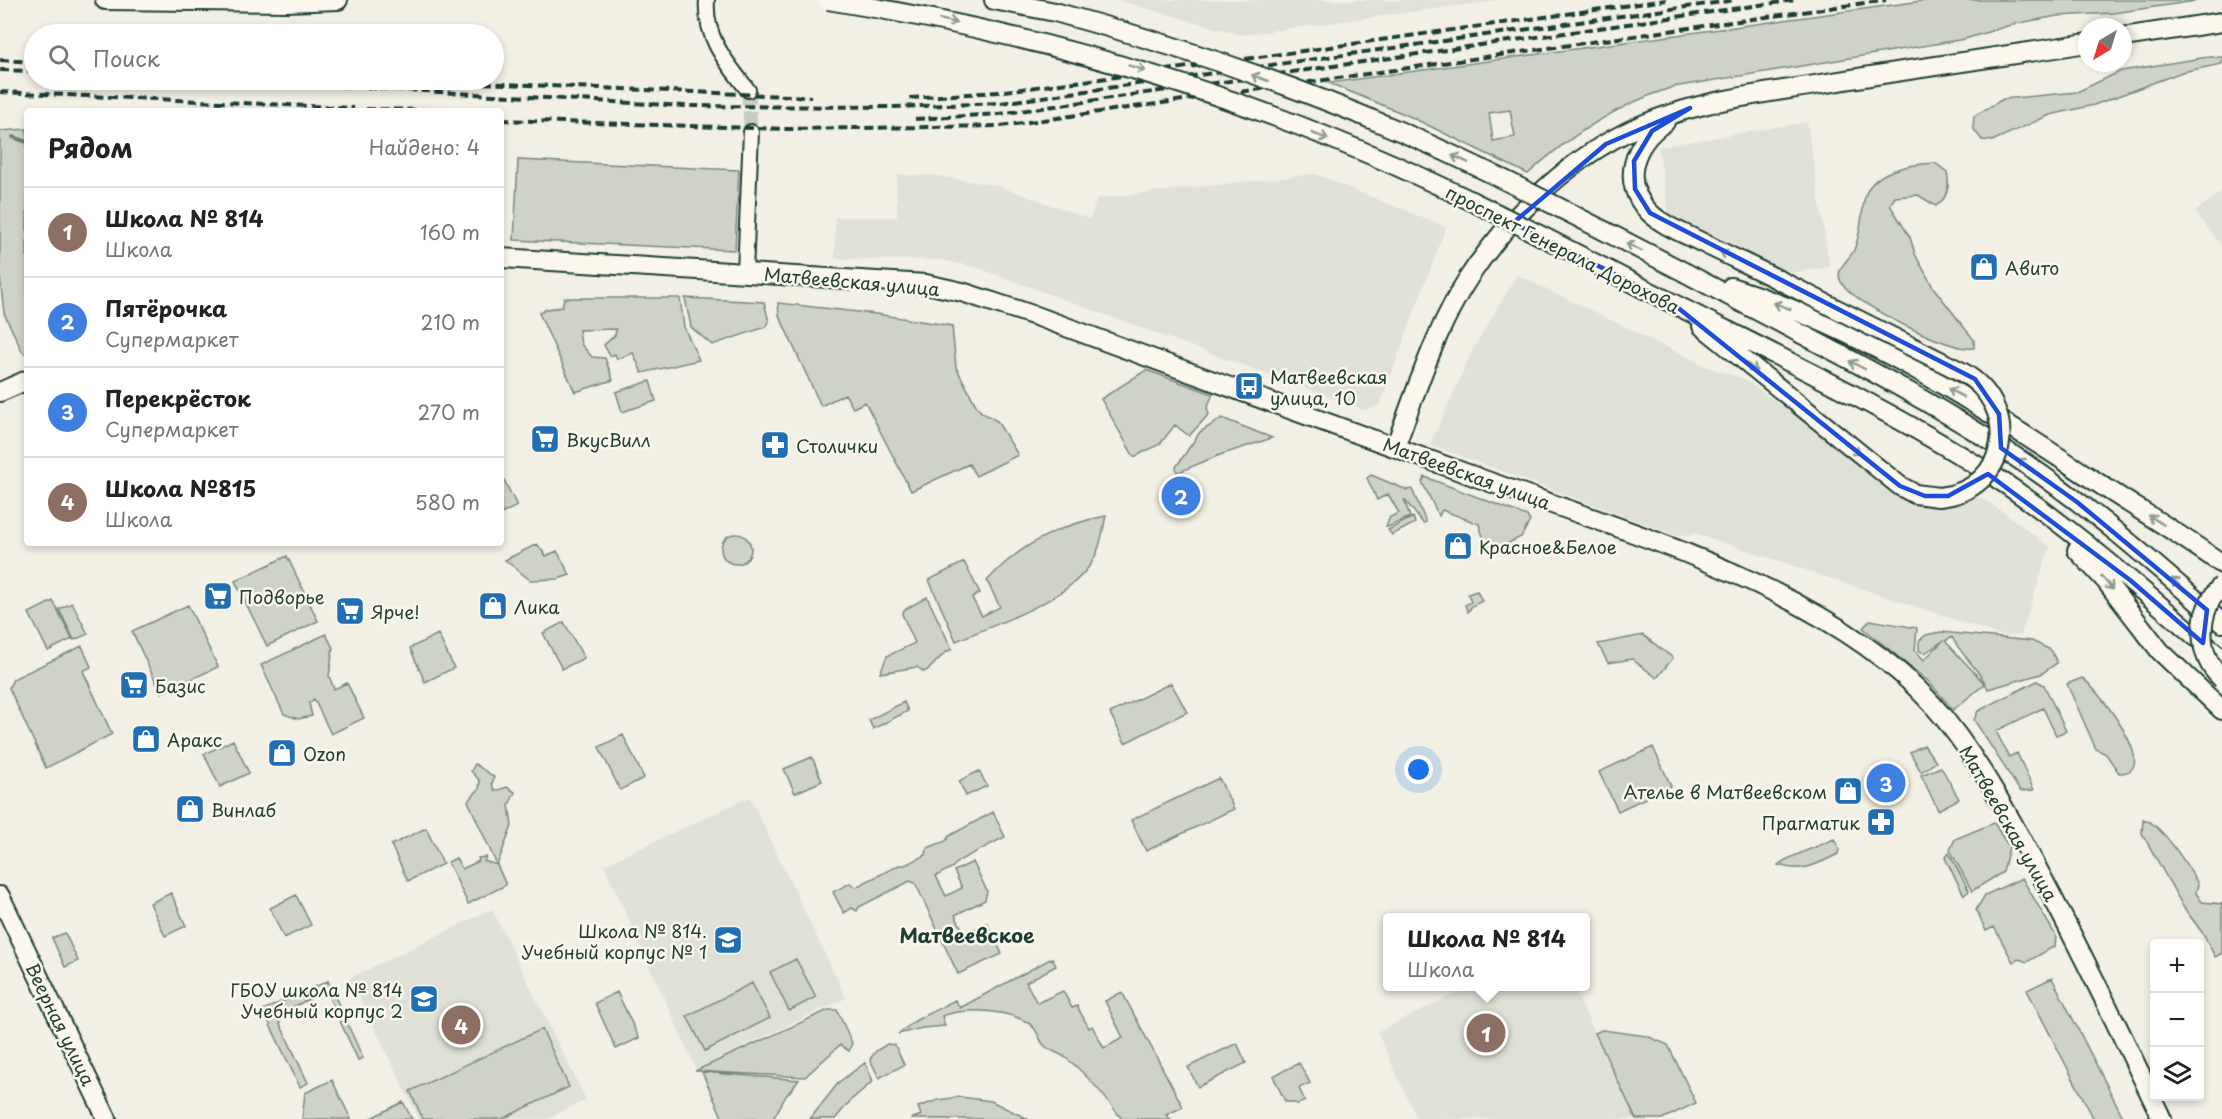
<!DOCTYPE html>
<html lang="ru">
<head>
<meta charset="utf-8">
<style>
  :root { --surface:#fff; --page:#f6f6f6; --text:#222; --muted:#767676; --line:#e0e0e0; --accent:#1f6fb2 }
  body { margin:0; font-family:"Playpen Sans",sans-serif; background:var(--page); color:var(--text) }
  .controls { position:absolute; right:18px; bottom:18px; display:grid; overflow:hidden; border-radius:6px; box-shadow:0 3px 9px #0003 }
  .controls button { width:54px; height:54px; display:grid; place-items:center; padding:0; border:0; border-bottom:2px solid var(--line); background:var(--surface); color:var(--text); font:30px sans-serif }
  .compass { position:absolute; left:2078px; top:18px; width:54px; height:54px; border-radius:50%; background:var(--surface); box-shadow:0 3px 9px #0003; rotate:218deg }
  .you { position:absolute; left:1419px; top:770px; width:21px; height:21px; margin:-15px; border:4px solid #fff; border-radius:50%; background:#1a73e8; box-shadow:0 0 0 9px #1a73e833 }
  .badge { display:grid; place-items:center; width:39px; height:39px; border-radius:50%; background:var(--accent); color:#fff; font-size:20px; font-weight:700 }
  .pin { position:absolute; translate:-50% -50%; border:3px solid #fff; box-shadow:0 2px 6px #0006 }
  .popup { position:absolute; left:1383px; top:913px; width:207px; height:78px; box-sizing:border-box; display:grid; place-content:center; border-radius:6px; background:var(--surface); filter:drop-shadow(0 2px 4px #0005); font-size:20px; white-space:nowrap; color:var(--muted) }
  .popup b { font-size:22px; color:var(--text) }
  .popup::after { content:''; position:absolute; left:50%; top:100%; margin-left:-12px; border:12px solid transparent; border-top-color:var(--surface) }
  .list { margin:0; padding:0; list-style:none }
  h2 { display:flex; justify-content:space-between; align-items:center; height:78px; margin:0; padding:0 24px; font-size:26px }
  h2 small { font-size:20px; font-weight:400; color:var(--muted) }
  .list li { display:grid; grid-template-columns:39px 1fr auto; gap:18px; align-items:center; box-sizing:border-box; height:90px; padding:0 24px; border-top:2px solid var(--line) }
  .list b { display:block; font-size:22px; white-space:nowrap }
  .list p { margin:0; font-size:20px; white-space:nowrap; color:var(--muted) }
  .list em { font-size:20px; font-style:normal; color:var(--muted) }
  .icon { flex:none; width:33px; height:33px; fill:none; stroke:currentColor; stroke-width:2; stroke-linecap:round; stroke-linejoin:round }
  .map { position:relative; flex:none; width:2222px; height:1119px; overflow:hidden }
  .search { position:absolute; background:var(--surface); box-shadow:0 3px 9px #0003; left:24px; top:24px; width:480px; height:66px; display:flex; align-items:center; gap:15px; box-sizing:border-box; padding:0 21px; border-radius:33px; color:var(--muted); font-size:22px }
  .panel { position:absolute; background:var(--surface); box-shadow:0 3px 9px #0003; left:24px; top:108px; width:480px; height:438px; border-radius:6px }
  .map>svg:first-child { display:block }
  .built { fill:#e0e1d6 }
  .green { fill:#cfd2c8; stroke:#77887e; stroke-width:1.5; fill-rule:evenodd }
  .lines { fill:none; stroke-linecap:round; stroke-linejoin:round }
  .stream { stroke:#6e7f75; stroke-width:4 }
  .street-tunnel { stroke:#c8ccc2; stroke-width:14; stroke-dasharray:14 7; stroke-linecap:butt }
  .street-casing { stroke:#1f3d34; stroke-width:18 }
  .secondary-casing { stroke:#1f3d34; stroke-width:22 }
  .street { stroke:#fbf7ec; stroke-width:14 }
  .secondary { stroke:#fbf7ec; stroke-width:18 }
  .rail { stroke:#1f3d34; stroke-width:4; stroke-dasharray:9 4.5; stroke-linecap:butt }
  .secondary-bridge-casing { stroke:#1f3d34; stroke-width:22; stroke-linecap:butt }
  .secondary-bridge { stroke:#fbf7ec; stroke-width:18 }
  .oneway { stroke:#8d9a90 }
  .marked { fill:none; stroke:#1d4ed8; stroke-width:4.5; stroke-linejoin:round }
  .labels { text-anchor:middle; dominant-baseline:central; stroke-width:5; stroke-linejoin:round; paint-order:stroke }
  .street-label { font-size:18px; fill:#1f3d34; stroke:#fbf7ec }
  .poi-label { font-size:18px; fill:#1f3d34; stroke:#fbf7ec; text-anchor:start }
  .neighbourhood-label { font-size:20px; font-weight:bold; fill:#1f3d34; stroke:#fbf7ec }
</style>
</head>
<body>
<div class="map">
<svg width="2222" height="1119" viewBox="0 0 2222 1119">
  <rect width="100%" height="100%" fill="#f2f0e5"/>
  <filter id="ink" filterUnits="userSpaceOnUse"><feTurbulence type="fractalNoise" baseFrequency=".0167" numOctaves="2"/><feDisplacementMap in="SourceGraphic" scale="12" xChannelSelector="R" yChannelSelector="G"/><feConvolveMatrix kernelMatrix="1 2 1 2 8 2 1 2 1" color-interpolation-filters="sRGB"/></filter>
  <g filter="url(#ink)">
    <!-- built -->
    <path class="built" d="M1117 0H1502L1241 35Z
      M1807 122 1830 267 1790 273 1669 214 1658 147Z
      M1315 174 1446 227 1380 405 1365 410 975 267 941 260 835 259V217H897V175L939 176 995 185 1090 219 1097 198Z
      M2222 191V246L2195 212Z
      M1517 275 1708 367 1744 379 1801 419 1880 482 1912 502 1923 506 1943 507 1960 503 1976 495 2005 513 2050 547 2021 635 2003 636 1695 533 1678 536 1430 445 1472 351Z
      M750 797 846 998 696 1069 604 865Z
      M492 909 586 1100 548 1119H419L350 978Z
      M1469 987H1573L1636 1119H1417L1377 1032Z"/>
    <!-- green -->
    <path class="green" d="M1929 0H2202L2114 13 2057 16 2014 24 1965 39 1673 87C1617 105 1571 134 1528 174L1409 116 1329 83ZM1510 110 1515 137 1493 141 1489 113Z
      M2208 57H2222V64L2182 72 2094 105 2050 115 1992 141 1982 140 1973 128 1974 116 2003 99 2077 92 2121 71Z
      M27 129V355L22 351 4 313 0 277V131Z
      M518 160 739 170 735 250 514 240Z
      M1935 163 1947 172C1950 186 1948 198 1936 206L1918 195 1895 197 1890 205 1910 237 1915 254 1933 287 1974 340V348C1952 353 1852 303 1841 282 1834 268 1849 261 1854 250 1861 233 1861 219 1864 201 1869 170 1911 164 1935 163Z
      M564 298H680L684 327 699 360 642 373 633 353 617 359 615 354 610 356 604 345 615 335 616 329 579 330 581 344 592 357 605 358 613 380 575 392 539 313 546 309 562 307Z
      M685 298 764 302 769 322 766 327 712 345 691 327Z
      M778 303 876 314 952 326 956 367 976 405 981 412 997 421 1018 455 976 476 969 464 911 491 865 402 853 408 845 394 821 406 779 315Z
      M1146 370 1213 394 1207 408 1209 414 1189 436 1175 425 1160 444 1134 457 1101 399Z
      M650 381 656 401 622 412 616 392Z
      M1222 418 1272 438 1217 456 1177 473 1176 467 1200 432Z
      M1371 475 1407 490 1412 489 1426 522 1423 523 1404 499 1410 517 1388 527 1386 526 1390 517 1399 513 1388 494 1377 500 1367 478Z
      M1425 477 1527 516 1530 521 1521 537 1498 548 1485 543 1479 524 1442 510 1439 516 1422 482Z
      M503 478 517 506 501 514V479Z
      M1106 516C1103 528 1102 541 1097 552 1080 598 997 623 956 641L929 580 964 562 980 593 972 598 982 616 1000 607 987 581C1018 546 1060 524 1106 516Z
      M1413 517 1415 523 1392 535 1388 530Z
      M721 549a15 15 0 1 1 30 0a15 15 0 1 1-30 0Z
      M537 544 546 556 557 551 570 575 558 579 530 580 505 560Z
      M287 556 318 621 267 646 235 581Z
      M1477 591 1482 601 1472 606 1468 612 1465 605 1471 602 1468 594Z
      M927 597 952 649C939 654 936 666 924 672L917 667 880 673 887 656 915 643 902 614 904 610Z
      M53 601 72 639 48 651 29 613Z
      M72 603 88 634 74 640 59 609Z
      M188 605 218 667 161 693 132 631Z
      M1870 620 1917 628 1915 650 1924 660 1943 641 1925 653 1919 651V641L1926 635 1941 632 2032 641 2051 650 2057 663 2041 674 1988 689C1980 669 1962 657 1952 637L1945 641 1985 684 1953 710 1929 682 1863 628Z
      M564 622 584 658 562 669 543 633Z
      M326 634 333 648 329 676 334 689 347 683 364 718 331 734 314 699 309 703 312 716 298 719 284 714 261 665Z
      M438 634 454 668 425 682 410 648Z
      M1643 635 1673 658 1657 678 1632 659 1608 663 1598 644Z
      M82 646 91 667 83 671 112 734 46 768 9 688 13 679Z
      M2082 678C2096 687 2165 774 2119 773L2106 754 2096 749 2067 684Z
      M2037 681 2044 685 2066 731 2056 735 2043 708 1996 731 2009 757 2017 753 2034 790 2020 791 1974 720 1978 711Z
      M1171 683 1187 712 1125 743 1110 713Z
      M904 702 908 711 873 729 869 720Z
      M623 735 644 778 620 790 599 747Z
      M233 740 249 773 220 787 204 754Z
      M1924 745 1936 762 1921 772 1910 752Z
      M1653 747 1671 786 1618 811 1599 772Z
      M812 757 822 781 795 793 784 769Z
      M475 764 494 777 492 784 495 791 507 787 515 792 509 805 512 826 497 865 506 885 468 904 448 862 456 858 462 869 479 861 478 858 486 857 484 861 497 865 468 801 479 789 480 781 471 771Z
      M1941 767 1959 799 1938 810 1921 775Z
      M979 771 987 786 966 796 959 781Z
      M1219 778 1234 809 1146 851 1131 820Z
      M993 812 1005 837 958 861 953 867 936 876 946 896 962 888 954 871 973 862 987 891 985 900 955 915 965 934 987 923 1002 954 958 974 919 891 915 883 910 881 859 907 857 911 852 908 844 913 833 892 850 883 856 887 899 865H905L926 855 927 848 946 841 949 836Z
      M2143 819C2162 824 2188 866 2198 884L2196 893 2202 902 2222 904V953L2215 957 2204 935 2184 908 2142 833Z
      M1994 823 2009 847 2003 872 1972 891 1950 850 1955 839Z
      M426 828 443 864 408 881 391 845Z
      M1834 839 1839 849 1838 854C1816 865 1802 873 1778 865 1783 859 1822 845 1834 839Z
      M1949 853 1969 891 1964 895 1945 858Z
      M2022 878 2056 936 2055 946 2027 962 2019 959 2013 962 1994 927 1986 931 1976 910 1985 895Z
      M171 893 186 926 165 936 150 903Z
      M296 895 311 925 284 938 270 908Z
      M65 933 78 961 65 967 52 938Z
      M1052 958 1056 966 1026 982 1037 1003 1063 991 1072 1008 1077 1006 1089 1028 1092 1026 1104 1048 1123 1038 1105 1001 1122 992 1183 1107 1166 1115 1171 1119H1122C1105 1097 1088 1075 1066 1058 1060 1053 1052 1052 1046 1047 1040 1043 1039 1034 1034 1028 1016 1009 963 1007 942 1016L945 1026 922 1028 898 1034 915 1021 955 1000 960 1008Z
      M796 959 816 997 789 1011 770 972Z
      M2052 978 2124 1119H2094L2027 990Z
      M328 981 363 1058 358 1060 326 991 276 1015 308 1083 300 1087 263 1010Z
      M752 983 770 1018 705 1051 687 1016Z
      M617 992 639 1038 616 1049 595 1003Z
      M828 1010H837L852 1043 849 1051 840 1045 805 1077 695 1071Z
      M542 1029 569 1087 502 1119H423L410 1091Z
      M1602 1030 1647 1036 1668 1045 1696 1103 1662 1119H1636L1595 1033Z
      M1237 1043 1246 1063 1198 1087 1188 1067Z
      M887 1044 895 1045 904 1065 879 1078 870 1059 876 1051Z
      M865 1063 873 1081 851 1100 835 1119H810L839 1082Z
      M1299 1063 1310 1083 1299 1088 1305 1101 1298 1104 1285 1101 1273 1076Z
      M702 1072 799 1080 786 1096 773 1119H723Z
      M332 1080 351 1119H302L305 1093Z
      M960 1097 991 1101 1028 1119H911L921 1115 918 1107 938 1100Z
      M403 1102 412 1119H369Z"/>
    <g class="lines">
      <!-- stream -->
      <path class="stream" d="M13 137 27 142"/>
      <!-- street-tunnel -->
      <path class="street-tunnel" d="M748 90 751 132"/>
      <!-- street casing -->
      <g class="street-casing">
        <path id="street" d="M707 0C704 37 726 62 748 90
          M745 272 751 132"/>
      </g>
      <!-- secondary casing -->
      <g class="secondary-casing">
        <path id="secondary" d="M105 0 286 2 338 0
          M994 0 1055 12
          M2123 37 2222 22
          M1665 122C1634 143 1619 182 1649 212 1662 225 1681 232 1697 240 1725 254 1753 267 1781 281
          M501 258 926 284 962 292 1039 317C1186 371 1332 425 1479 478 1623 531 1828 588 1932 704 1974 751 2005 809 2035 864 2080 948 2121 1033 2162 1119
          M1686 273C1798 333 1914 389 2020 460 2092 508 2157 566 2222 623
          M1731 287C1861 328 1980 405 2092 479 2136 508 2180 534 2222 564
          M1672 303C1783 359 1904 416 2007 485 2083 537 2152 599 2222 659
          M1702 326 1900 486 1915 494 1939 497
          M0 392 27 380
          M1395 447C1417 390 1435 329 1469 277 1507 220 1563 164 1625 133 1682 104 1746 96 1809 86 1901 70 1994 58 2087 43
          M2077 550 2105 580 2160 651 2222 710
          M0 896 107 1119"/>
      </g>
      <!-- street -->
      <use href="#street" class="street"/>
      <!-- secondary -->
      <use href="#secondary" class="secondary"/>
      <!-- rail -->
      <path class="rail" d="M0 60 34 62
        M0 70 34 71
        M232 80 684 106 894 107 1000 103 1736 0
        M457 82 811 97
        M0 92 354 108
        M910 98 997 92 1131 75 1666 0
        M366 109 492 111
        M915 119 999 114 1795 0
        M501 120 786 129 1001 126 1886 0"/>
      <!-- secondary-bridge casing -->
      <g class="secondary-bridge-casing">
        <path id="secondary-bridge" d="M828 0C1023 31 1210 84 1392 164 1487 206 1579 256 1672 303
          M1055 12C1169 43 1282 81 1390 127 1491 170 1588 223 1686 273
          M1781 281 1962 372C2022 406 2010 490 1939 497
          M2222 585C2197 611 2195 654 2222 679"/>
      </g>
      <!-- secondary-bridge -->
      <use href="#secondary-bridge" class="secondary-bridge"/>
    </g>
    <!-- one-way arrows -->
    <defs><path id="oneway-shaft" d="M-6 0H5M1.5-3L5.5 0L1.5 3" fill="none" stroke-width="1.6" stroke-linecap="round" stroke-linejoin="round" transform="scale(1.5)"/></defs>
    <g class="oneway">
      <use href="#oneway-shaft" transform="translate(948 21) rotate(12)"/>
      <use href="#oneway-shaft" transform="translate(1137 68) rotate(17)"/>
      <use href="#oneway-shaft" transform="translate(1260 78) rotate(-160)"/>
      <use href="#oneway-shaft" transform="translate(1320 136) rotate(21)"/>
      <use href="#oneway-shaft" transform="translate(1460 159) rotate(-156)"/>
      <use href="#oneway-shaft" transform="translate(1634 247) rotate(-153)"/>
      <use href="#oneway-shaft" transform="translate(1728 255) rotate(-154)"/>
      <use href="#oneway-shaft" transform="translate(1782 306) rotate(-159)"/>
      <use href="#oneway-shaft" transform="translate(1857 365) rotate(-152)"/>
      <use href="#oneway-shaft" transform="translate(1750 366) rotate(40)"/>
      <use href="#oneway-shaft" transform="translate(1956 393) rotate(-151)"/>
      <use href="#oneway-shaft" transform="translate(1853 449) rotate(38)"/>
      <use href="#oneway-shaft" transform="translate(2025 464) rotate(-145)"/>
      <use href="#oneway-shaft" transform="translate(2156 520) rotate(-148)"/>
      <use href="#oneway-shaft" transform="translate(2107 583) rotate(51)"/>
      <use href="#oneway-shaft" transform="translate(2178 584) rotate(-139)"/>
    </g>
  </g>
  <!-- marked area -->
  <path class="marked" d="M1690 108 1652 131 1634 161 1635 189 1650 213 1975 379 1999 414 2001 448 2077 502 2207 610 2203 643 2130 580 1988 474 1948 496H1925L1900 486 1672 303 1513 223 1606 144Z"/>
  <!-- icons -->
  <defs>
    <g id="shop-square" transform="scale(1.5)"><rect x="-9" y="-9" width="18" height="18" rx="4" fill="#1f6fb2" stroke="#fbf7ec"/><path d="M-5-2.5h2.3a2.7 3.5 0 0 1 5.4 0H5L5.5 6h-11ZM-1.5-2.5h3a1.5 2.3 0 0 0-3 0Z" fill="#fff"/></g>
    <g id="bus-square" transform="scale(1.5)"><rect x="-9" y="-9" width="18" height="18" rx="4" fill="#1f6fb2" stroke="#fbf7ec"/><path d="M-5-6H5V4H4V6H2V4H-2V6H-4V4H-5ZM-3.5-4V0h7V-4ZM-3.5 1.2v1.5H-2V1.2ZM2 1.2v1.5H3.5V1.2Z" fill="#fff"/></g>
    <g id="supermarket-square" transform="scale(1.5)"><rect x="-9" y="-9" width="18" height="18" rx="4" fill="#1f6fb2" stroke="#fbf7ec"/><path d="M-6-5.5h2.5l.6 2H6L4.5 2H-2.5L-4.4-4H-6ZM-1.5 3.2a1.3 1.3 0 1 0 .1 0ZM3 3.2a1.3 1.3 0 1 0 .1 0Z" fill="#fff"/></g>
    <g id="pharmacy-square" transform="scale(1.5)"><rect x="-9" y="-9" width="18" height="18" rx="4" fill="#1f6fb2" stroke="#fbf7ec"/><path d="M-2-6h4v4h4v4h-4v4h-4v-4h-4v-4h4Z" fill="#fff"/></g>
    <g id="school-square" transform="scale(1.5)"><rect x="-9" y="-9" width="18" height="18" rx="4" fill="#1f6fb2" stroke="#fbf7ec"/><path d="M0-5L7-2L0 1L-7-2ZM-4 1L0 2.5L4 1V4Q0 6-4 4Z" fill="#fff"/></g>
  </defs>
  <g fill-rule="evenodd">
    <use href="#shop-square" x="1984" y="267"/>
    <use href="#bus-square" x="1249" y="386"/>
    <use href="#supermarket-square" x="545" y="439"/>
    <use href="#pharmacy-square" x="775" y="445"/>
    <use href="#shop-square" x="1458" y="546"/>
    <use href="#supermarket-square" x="218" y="596"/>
    <use href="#shop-square" x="493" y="606"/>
    <use href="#supermarket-square" x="350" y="611"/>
    <use href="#supermarket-square" x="134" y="685"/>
    <use href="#shop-square" x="146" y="739"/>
    <use href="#shop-square" x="282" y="753"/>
    <use href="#shop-square" x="1848" y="791"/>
    <use href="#shop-square" x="190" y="809"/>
    <use href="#pharmacy-square" x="1881" y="822"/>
    <use href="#school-square" x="728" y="940"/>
    <use href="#school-square" x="424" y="999"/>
  </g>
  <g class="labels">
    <!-- street labels -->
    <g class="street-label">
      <text transform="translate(1563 249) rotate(27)">проспект Генерала Дорохова</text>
      <text transform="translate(852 281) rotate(5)">Матвеевская улица</text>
      <text transform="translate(1467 473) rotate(20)">Матвеевская улица</text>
      <text transform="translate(2009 823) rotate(60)">Матвеевская улица</text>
      <text transform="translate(61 1024) rotate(64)">Веерная улица</text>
    </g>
    <!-- poi labels -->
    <g class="poi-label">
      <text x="2005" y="267">Авито</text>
      <text x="1270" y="376">Матвеевская<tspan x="1270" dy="21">улица, 10</tspan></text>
      <text x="566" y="439">ВкусВилл</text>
      <text x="796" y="445">Столички</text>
      <text x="1479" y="546">Красное&amp;Белое</text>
      <text x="239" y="596">Подворье</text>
      <text x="514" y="606">Лика</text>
      <text x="371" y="611">Ярче!</text>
      <text x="155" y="685">Базис</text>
      <text x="167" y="739">Аракс</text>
      <text x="303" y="753">Ozon</text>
      <text x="1827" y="791" text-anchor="end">Ателье в Матвеевском</text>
      <text x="211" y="809">Винлаб</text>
      <text x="1860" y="822" text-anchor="end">Прагматик</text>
      <text x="707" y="930" text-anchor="end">Школа № 814.<tspan x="707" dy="21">Учебный корпус № 1</tspan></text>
      <text x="403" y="989" text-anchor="end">ГБОУ школа № 814<tspan x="403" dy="21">Учебный корпус 2</tspan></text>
    </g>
    <!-- neighbourhood labels -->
    <g class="neighbourhood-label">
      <text x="967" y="935">Матвеевское</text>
    </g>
  </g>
</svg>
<div class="controls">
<button>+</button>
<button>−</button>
<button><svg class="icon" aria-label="layers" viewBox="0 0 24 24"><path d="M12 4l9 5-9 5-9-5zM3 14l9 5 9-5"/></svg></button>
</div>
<svg class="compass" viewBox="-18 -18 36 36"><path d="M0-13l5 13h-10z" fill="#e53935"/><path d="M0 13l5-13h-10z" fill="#767676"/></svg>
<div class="you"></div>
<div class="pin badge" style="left:1486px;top:1033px;background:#8d6e63">1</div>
<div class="popup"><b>Школа № 814</b>Школа</div>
<div class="pin badge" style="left:1181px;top:496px;background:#3f7fe0">2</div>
<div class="pin badge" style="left:1886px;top:783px;background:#3f7fe0">3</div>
<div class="pin badge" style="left:461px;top:1025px;background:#8d6e63">4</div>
<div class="search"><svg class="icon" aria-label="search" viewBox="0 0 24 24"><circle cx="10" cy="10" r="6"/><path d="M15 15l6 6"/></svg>Поиск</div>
<section class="panel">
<h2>Рядом<small>Найдено: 4</small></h2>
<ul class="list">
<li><span class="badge" style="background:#8d6e63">1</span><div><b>Школа № 814</b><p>Школа</p></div><em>160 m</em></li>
<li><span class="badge" style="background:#3f7fe0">2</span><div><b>Пятёрочка</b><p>Супермаркет</p></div><em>210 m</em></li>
<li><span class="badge" style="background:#3f7fe0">3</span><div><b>Перекрёсток</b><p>Супермаркет</p></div><em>270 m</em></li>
<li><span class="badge" style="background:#8d6e63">4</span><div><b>Школа №815</b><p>Школа</p></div><em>580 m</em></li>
</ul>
</section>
</div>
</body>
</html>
